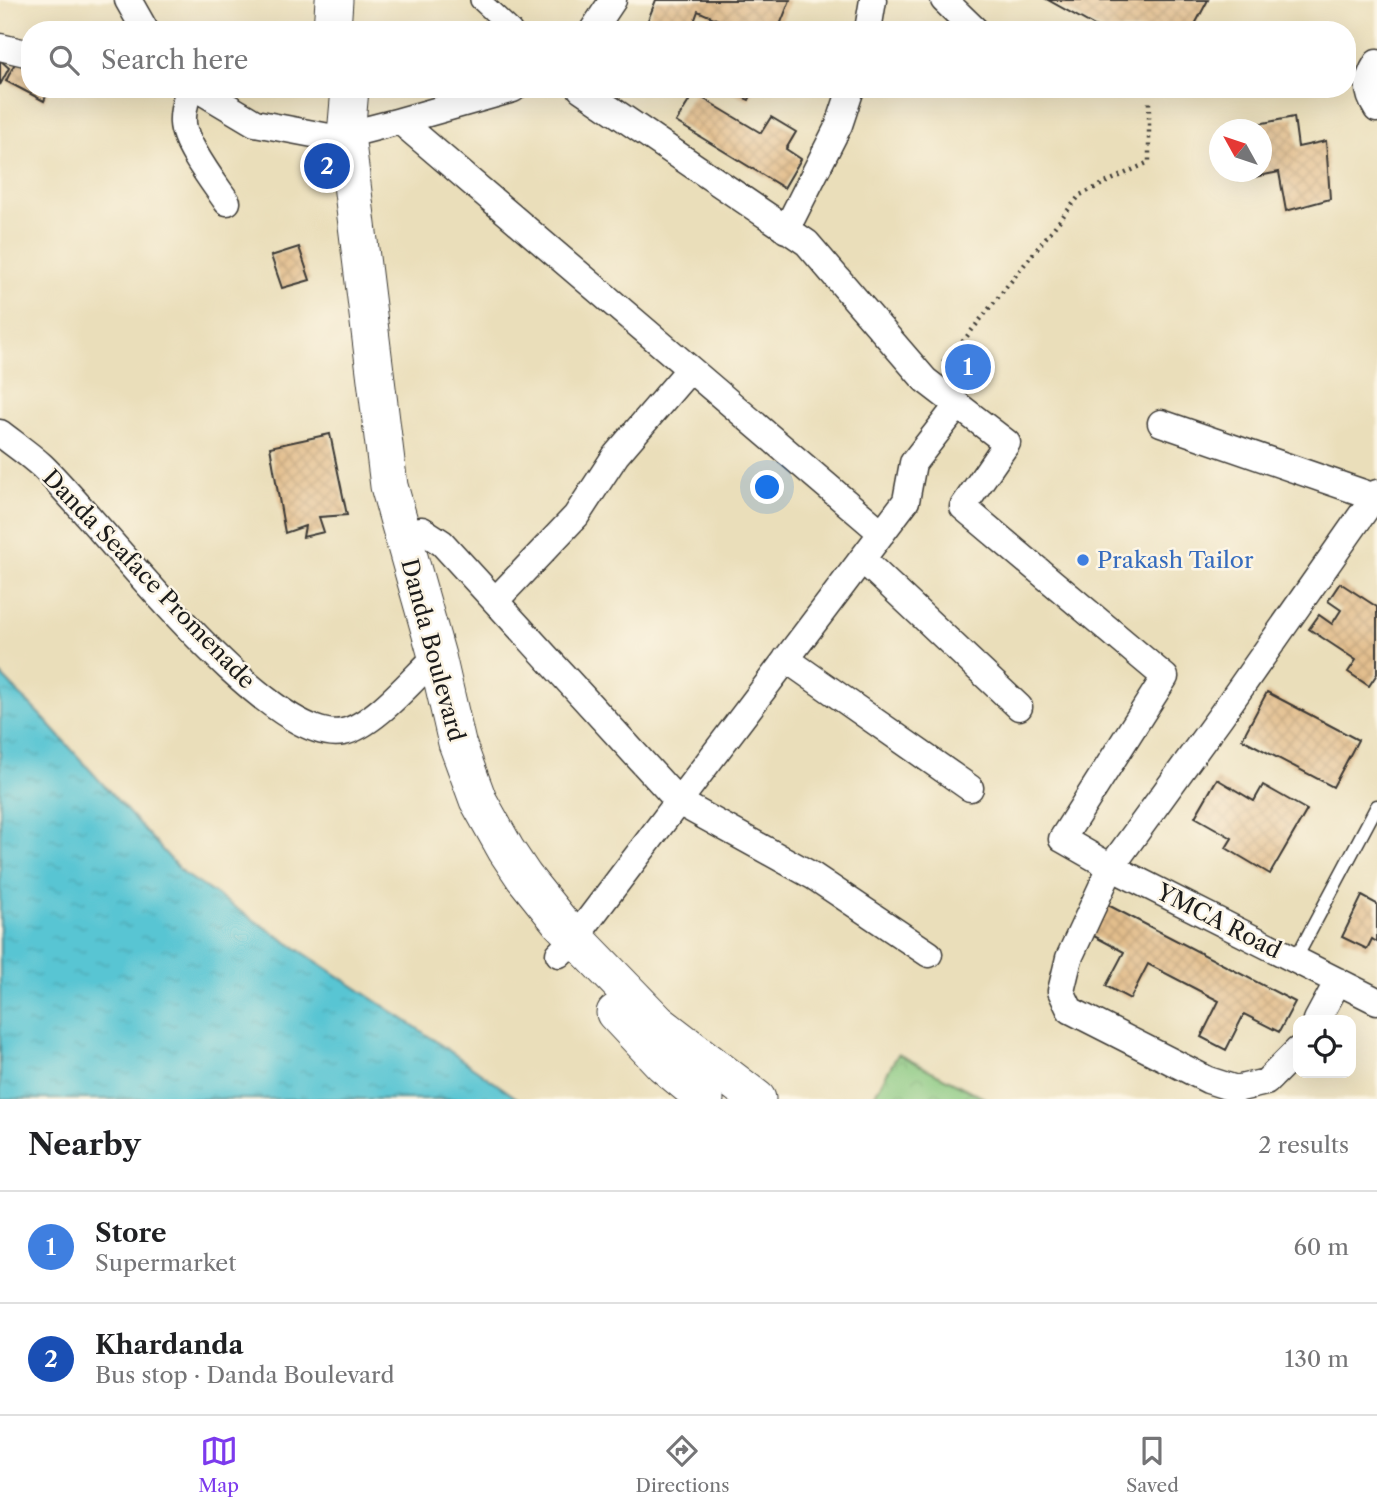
<!DOCTYPE html>
<html lang="en">
<head>
<meta charset="utf-8">
<style>
  :root { --surface:#fff; --page:#f2f2f2; --text:#202124; --muted:#757577; --line:#e0e0e0; --accent:#7c3aed }
  body { margin:0; font-family:"Libre Caslon Text",serif; background:var(--page); color:var(--text) }
  .controls { position:absolute; right:21px; bottom:21px; display:grid; overflow:hidden; border-radius:14px; box-shadow:0 7px 28px #0002 }
  .controls button { width:63px; height:63px; display:grid; place-items:center; padding:0; border:0; border-bottom:2px solid var(--line); background:var(--surface); color:var(--text); font:35px sans-serif }
  .compass { position:absolute; left:1209px; top:119px; width:63px; height:63px; border-radius:50%; background:var(--surface); box-shadow:0 7px 28px #0002; rotate:310deg }
  .you { position:absolute; left:768px; top:488px; width:24px; height:24px; margin:-18px; border:5px solid #fff; border-radius:50%; background:#1a73e8; box-shadow:0 0 0 10px #1a73e833 }
  .badge { display:grid; place-items:center; width:46px; height:46px; border-radius:50%; background:var(--accent); color:#fff; font-size:23px; font-weight:700 }
  .pin { position:absolute; translate:-50% -50%; border:4px solid #fff; box-shadow:0 2px 7px #0006 }
  .list { margin:0; padding:0; list-style:none }
  h2 { display:flex; justify-content:space-between; align-items:center; height:91px; margin:0; padding:0 28px; font-size:30px }
  h2 small { font-size:23px; font-weight:400; color:var(--muted) }
  .list li { display:grid; grid-template-columns:46px 1fr auto; gap:21px; align-items:center; box-sizing:border-box; height:112px; padding:0 28px; border-top:2px solid var(--line) }
  .list b { display:block; font-size:26px; white-space:nowrap }
  .list p { margin:0; font-size:23px; white-space:nowrap; color:var(--muted) }
  .list em { font-size:23px; font-style:normal; color:var(--muted) }
  .icon { flex:none; width:38px; height:38px; fill:none; stroke:currentColor; stroke-width:2; stroke-linecap:round; stroke-linejoin:round }
  .map { position:relative; flex:none; width:1377px; height:1099px; overflow:hidden }
  .search { position:absolute; background:var(--surface); box-shadow:0 7px 28px #0002; left:21px; right:21px; top:21px; height:77px; display:flex; align-items:center; gap:18px; box-sizing:border-box; padding:0 24px; border-radius:28px; color:var(--muted); font-size:26px }
  .sheet { height:315px; background:var(--surface) }
  nav { display:flex; justify-content:space-around; align-items:center; box-sizing:border-box; height:98px; border-top:2px solid var(--line); background:var(--surface); font-size:19px; color:var(--muted) }
  nav a { display:grid; justify-items:center; gap:4px }
  nav .on { color:var(--accent) }
  .map>svg:first-child { display:block }
  .park { fill:url(#park-crowns); stroke:#52724e; stroke-width:2 }
  .water { fill:url(#water-ripples); stroke:#3a7078; stroke-width:2 }
  .building { fill:url(#building-cross-hatch) }
  .lines { fill:none; stroke-linecap:round; stroke-linejoin:round }
  .service-casing { stroke:#3b3934; stroke-width:15 }
  .pedestrian-casing { stroke:#3b3934; stroke-width:22 }
  .minor-casing { stroke:#3b3934; stroke-width:29 }
  .secondary-casing { stroke:#3b3934; stroke-width:39 }
  .path { stroke:#3b3934; stroke-width:4.5; stroke-dasharray:2 5; stroke-linecap:butt }
  .service { stroke:#fff; stroke-width:12 }
  .pedestrian { stroke:#fff; stroke-width:19 }
  .minor { stroke:#fff; stroke-width:26 }
  .secondary { stroke:#fff; stroke-width:37 }
  .shop-dot { fill:#3f7fe0; stroke:#fcf5e5; stroke-width:2.5 }
  .labels { text-anchor:middle; dominant-baseline:central; stroke-width:5; stroke-linejoin:round; paint-order:stroke }
  .shop-label { font-size:23px; fill:#366cbe; stroke:#fcf5e5; text-anchor:start }
  .street-label { font-size:23px; fill:#1c1c1c; stroke:#fcf5e5 }
</style>
</head>
<body>
<div class="map">
<svg width="1377" height="1099" viewBox="0 0 1377 1099">
  <defs>
    <pattern id="park-crowns" width="20" height="18" patternUnits="userSpaceOnUse" patternTransform="scale(1.75)"><rect width="20" height="18" fill="#88c880"/><path d="M2 6a3 3 0 1 1 6 0M12 15a3 3 0 1 1 6 0" fill="none" stroke="#75ab6e"/></pattern>
    <pattern id="water-ripples" width="26" height="14" patternUnits="userSpaceOnUse" patternTransform="scale(1.75)"><rect width="26" height="14" fill="#59c5d3"/><path d="M2 4q2-2 4 0t4 0M15 11q2-2 4 0t4 0" fill="none" stroke="#4da9b5"/></pattern>
    <pattern id="building-cross-hatch" width="8" height="8" patternUnits="userSpaceOnUse" patternTransform="scale(1.75)"><rect width="8" height="8" fill="#e2bd8c"/><path d="M0 0l8 8M0 8l8-8" fill="none" stroke="#c1a278"/></pattern>
  </defs>
  <rect width="100%" height="100%" fill="#fcf5e5"/>
  <filter id="ink" filterUnits="userSpaceOnUse"><feTurbulence type="fractalNoise" baseFrequency=".0143" numOctaves="2"/><feDisplacementMap in="SourceGraphic" scale="14" xChannelSelector="R" yChannelSelector="G"/><feConvolveMatrix kernelMatrix="1 2 1 2 8 2 1 2 1" color-interpolation-filters="sRGB"/></filter>
  <filter id="wash" filterUnits="userSpaceOnUse"><feTurbulence type="fractalNoise" baseFrequency=".00686" numOctaves="4" result="noise"/><feDisplacementMap in="SourceGraphic" scale="28" xChannelSelector="R" yChannelSelector="G"/><feGaussianBlur stdDeviation="1.57" result="paint"/><feColorMatrix in="noise" values="0 0 0 0 0 0 0 0 0 0 0 0 0 0 0 0 0 1.4 0 .05"/><feComposite in="paint" operator="in"/></filter>
  <g filter="url(#wash)">
    <rect width="100%" height="100%" fill="#eadeba"/>
    <!-- park -->
    <path class="park" d="M898 1054 986 1099H872Z"/>
    <!-- water -->
    <path class="water" d="M0 674 45 720 183 873 417 1028 518 1099H0Z"/>
    <g id="blocks">
      <!-- building -->
      <path class="building" d="M656 0H790L778 30H719L723 22 698 11 691 30H644Z
        M1048 0H1208L1192 30H1102Z
        M0 60 9 68 0 85Z
        M16 61 30 65V89H49L44 101 6 81Z
        M724 89H754L749 100Z
        M694 93 761 133 771 117 796 132 786 149 801 159 784 188 676 122Z
        M1294 117 1298 147 1326 141 1330 199 1286 211 1279 172 1239 180V172H1262V130L1237 128Z
        M299 247 310 280 282 288 271 256Z
        M330 434 347 515 319 517 324 532 303 537 305 526 285 533 270 447Z
        M1340 583 1377 607V674L1369 686 1348 672 1356 660 1309 629 1319 615 1332 624 1341 610 1328 601Z
        M1267 692 1358 740 1333 787 1242 739Z
        M1217 779 1254 801 1263 785 1307 810 1270 874 1226 848 1232 838 1195 817Z
        M1362 896 1377 904V942L1372 939 1367 949 1342 937Z
        M1108 905 1295 1002 1279 1032 1244 1014 1226 1050 1201 1037 1219 1001 1148 964 1130 999 1106 986 1124 952 1092 935Z"/>
    </g>
  </g>
  <g filter="url(#ink)">
    <use href="#blocks" fill-opacity="0" stroke="#3b3934" stroke-width="2"/>
    <g class="lines">
      <!-- service casing -->
      <g class="service-casing">
        <path id="service" d="M1295 960 1377 806"/>
      </g>
      <!-- pedestrian casing -->
      <g class="pedestrian-casing">
        <path id="pedestrian" d="M480 0 512 30"/>
      </g>
      <!-- minor casing -->
      <g class="minor-casing">
        <path id="minor" d="M128 0 145 30
          M944 0 975 30
          M593 30 613 0
          M868 30 873 0
          M0 47 30 54
          M1377 63C1366 80 1366 92 1377 109
          M189 89C186 100 182 111 183 123 184 144 214 183 227 202
          M198 89 255 123 329 137 346 135 400 121 513 89
          M581 89 807 243 925 380 1007 443 963 507 1165 677 1062 839 1111 867 1377 1001
          M400 121 882 533
          M786 230 839 125 851 89
          M1161 423 1375 497
          M0 433C14 444 29 454 42 466 97 518 268 747 343 732 374 726 413 678 437 656
          M402 532 422 530 442 543 679 802 813 876 929 954
          M862 559 1019 707
          M495 601 576 516 616 455 690 369
          M786 659 970 788
          M559 954 575 938 906 501 913 463 958 405
          M1317 1020 1338 981
          M1298 1050 1266 1082 1236 1089 1208 1080 1070 1010 1061 991 1069 958 1111 867 1220 717 1377 493"/>
      </g>
      <!-- secondary casing -->
      <g class="secondary-casing">
        <path id="secondary" d="M332 30 334 0
          M350 89 346 135 389 486 437 656 457 743 478 800 506 850 524 877 560 922 658 1023 757 1099
          M615 1013 663 1064 705 1099"/>
      </g>
      <!-- path -->
      <path class="path" d="M943 362 964 340 1080 195 1149 162V99"/>
      <!-- service -->
      <use href="#service" class="service"/>
      <!-- pedestrian -->
      <use href="#pedestrian" class="pedestrian"/>
      <!-- minor -->
      <use href="#minor" class="minor"/>
      <!-- secondary -->
      <use href="#secondary" class="secondary"/>
    </g>
  </g>
  <!-- markers -->
  <circle class="shop-dot" cx="1083" cy="560" r="7"/>
  <g class="labels">
    <!-- shop labels -->
    <g class="shop-label">
      <text x="1097" y="560">Prakash Tailor</text>
    </g>
    <!-- street labels -->
    <g class="street-label">
      <text transform="translate(149 579) rotate(46)">Danda Seaface Promenade</text>
      <text transform="translate(433 650) rotate(75)">Danda Boulevard</text>
      <text transform="translate(1219 921) rotate(27)">YMCA Road</text>
    </g>
  </g>
</svg>
<div class="controls">
<button><svg class="icon" aria-label="locate" viewBox="0 0 24 24"><circle cx="12" cy="12" r="6"/><path d="M12 2v4M12 18v4M2 12h4M18 12h4"/></svg></button>
</div>
<svg class="compass" viewBox="-18 -18 36 36"><path d="M0-13l5 13h-10z" fill="#e53935"/><path d="M0 13l5-13h-10z" fill="#757577"/></svg>
<div class="you"></div>
<div class="pin badge" style="left:968px;top:367px;background:#3f7fe0">1</div>
<div class="pin badge" style="left:327px;top:166px;background:#1a4fb4">2</div>
<div class="search"><svg class="icon" aria-label="search" viewBox="0 0 24 24"><circle cx="10" cy="10" r="6"/><path d="M15 15l6 6"/></svg>Search here</div>
</div>
<section class="sheet">
<h2>Nearby<small>2 results</small></h2>
<ul class="list">
<li><span class="badge" style="background:#3f7fe0">1</span><div><b>Store</b><p>Supermarket</p></div><em>60 m</em></li>
<li><span class="badge" style="background:#1a4fb4">2</span><div><b>Khardanda</b><p>Bus stop · Danda Boulevard</p></div><em>130 m</em></li>
</ul>
</section>
<nav>
<a class="on"><svg class="icon" aria-label="map" viewBox="0 0 24 24"><path d="M3 6l6-2 6 2 6-2v14l-6 2-6-2-6 2zM9 4v14M15 6v14"/></svg>Map</a>
<a><svg class="icon" aria-label="directions" viewBox="0 0 24 24"><path d="M12 3l9 9-9 9-9-9zM9 14v-3h6M13 9l2 2-2 2"/></svg>Directions</a>
<a><svg class="icon" aria-label="saved" viewBox="0 0 24 24"><path d="M7 4h10v16l-5-4-5 4z"/></svg>Saved</a>
</nav>
</body>
</html>
